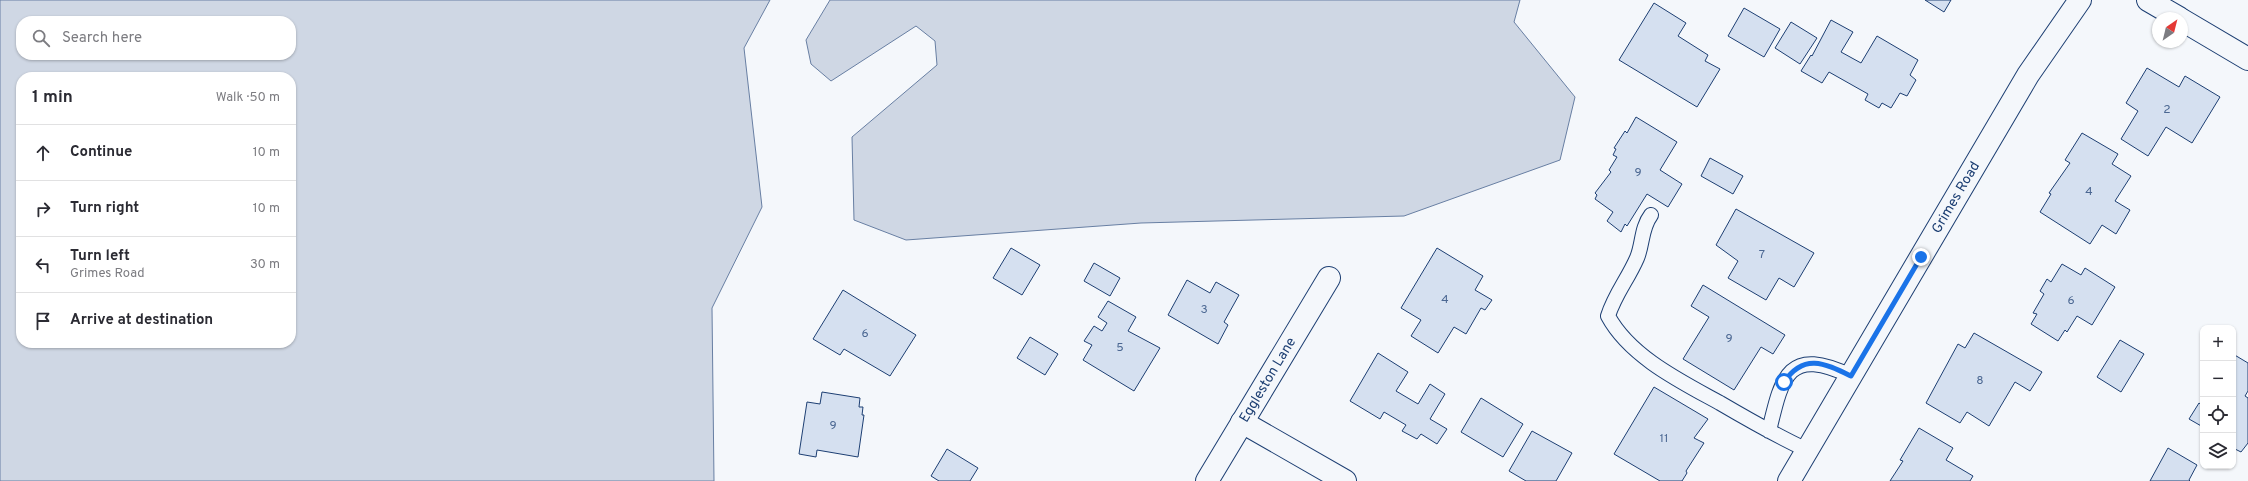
<!DOCTYPE html>
<html lang="en">
<head>
<meta charset="utf-8">
<style>
  :root { --surface:#fff; --page:#f2f2f3; --text:#2b2b33; --muted:#7c7c81; --line:#e1e1e2 }
  body { margin:0; font-family:Overpass,sans-serif; background:var(--page); color:var(--text) }
  .controls { position:absolute; right:12px; bottom:12px; display:grid; overflow:hidden; border-radius:8px; box-shadow:0 1px 3px #0004 }
  .controls button { width:36px; height:36px; display:grid; place-items:center; padding:0; border:0; border-bottom:1px solid var(--line); background:var(--surface); color:var(--text); font:20px sans-serif }
  .compass { position:absolute; left:2152px; top:12px; width:36px; height:36px; border-radius:50%; background:var(--surface); box-shadow:0 1px 3px #0004; rotate:35deg }
  .stop { position:absolute; width:12px; height:12px; margin:-9px; border:3px solid #1a73e8; border-radius:50%; background:#fff }
  .stop.end { background:#1a73e8; border-color:#fff; box-shadow:0 1px 4px #0008 }
  .list { margin:0; padding:0; list-style:none }
  h2 { display:flex; justify-content:space-between; align-items:center; height:52px; margin:0; padding:0 16px; font-size:17px }
  h2 small { font-size:13px; font-weight:400; color:var(--muted) }
  .list li { display:grid; grid-template-columns:26px 1fr auto; gap:12px; align-items:center; box-sizing:border-box; height:56px; padding:0 16px; border-top:1px solid var(--line) }
  .list b { display:block; font-size:15px; white-space:nowrap }
  .list p { margin:0; font-size:13px; white-space:nowrap; color:var(--muted) }
  .list em { font-size:13px; font-style:normal; color:var(--muted) }
  .icon { flex:none; width:22px; height:22px; fill:none; stroke:currentColor; stroke-width:2; stroke-linecap:round; stroke-linejoin:round }
  .map { position:relative; flex:none; width:2248px; height:481px; overflow:hidden }
  .search { position:absolute; background:var(--surface); box-shadow:0 1px 3px #0004; left:16px; top:16px; width:280px; height:44px; display:flex; align-items:center; gap:10px; box-sizing:border-box; padding:0 14px; border-radius:16px; color:var(--muted); font-size:15px }
  .panel { position:absolute; background:var(--surface); box-shadow:0 1px 3px #0004; left:16px; top:72px; width:280px; height:276px; border-radius:16px }
  .map>svg:first-child { display:block }
  .water { fill:#cfd7e4; stroke:#687fa3; fill-rule:evenodd }
  .building { fill:#d5e0f0; stroke:#1d3f73 }
  .lines { fill:none; stroke-linecap:round; stroke-linejoin:round }
  .service-casing { stroke:#1d3f73; stroke-width:16 }
  .minor-casing { stroke:#1d3f73; stroke-width:24 }
  .service { stroke:#f4f7fb; stroke-width:14 }
  .minor { stroke:#f4f7fb; stroke-width:22 }
  .route { stroke:#1a73e8; stroke-width:5 }
  .labels { text-anchor:middle; dominant-baseline:central; stroke-width:3; stroke-linejoin:round; paint-order:stroke }
  .number-label { font-size:12px; fill:#4b6792 }
  .street-label { font-size:14px; fill:#1d3f73; stroke:#f4f7fb }
</style>
</head>
<body>
<div class="map">
<svg width="2248" height="481" viewBox="0 0 2248 481">
  <rect width="100%" height="100%" fill="#f4f7fb"/>
  <!-- water -->
  <path class="water" d="M0 0H770L744 48 762 207 712 308 714 481H0ZM21 21H291V55H21ZM21 77H291V343H21Z
    M830 0H1520L1514 22 1575 97 1560 160 1404 216 1141 223 906 240 854 220 852 137 937 65 935 41 916 26 831 81 811 64 806 40Z"/>
  <!-- building -->
  <path class="building" d="M1925 0H1951L1944 12Z
    M1654 3 1686 23 1678 36 1708 55 1705 61 1720 69 1697 107 1619 60Z
    M1744 8 1780 29 1764 57 1728 36Z
    M1831 20 1853 32 1841 52 1861 63 1877 36 1918 60 1910 75 1916 80 1907 96 1900 93 1891 108 1882 103 1879 108 1865 100 1868 94 1829 72 1822 83 1801 71 1811 55 1812 56Z
    M1791 22 1817 38 1800 64 1775 48Z
    M2147 68 2179 87 2185 76 2220 97 2192 143 2166 127 2148 156 2121 139 2138 111 2126 103Z
    M1636 117 1677 142 1660 170 1682 184 1668 207 1647 194 1627 226 1625 224 1621 232 1607 221 1613 212 1595 199 1597 195 1595 193 1611 172 1609 170 1617 157 1613 155 1616 149 1614 148 1625 131 1627 133Z
    M2082 133 2118 154 2112 164 2131 176 2115 201 2130 210 2116 234 2102 225 2090 244 2040 212 2051 194 2049 193 2070 163 2065 160Z
    M1710 158 1743 176 1733 194 1701 176Z
    M1736 209 1814 253 1794 287 1779 278 1766 300 1728 278 1738 261 1716 245Z
    M1011 248 1040 265 1022 295 993 278Z
    M1437 248 1483 276 1475 290 1492 300 1485 310 1481 308 1466 334 1454 327 1438 353 1411 336 1421 320 1401 308Z
    M1094 263 1120 278 1110 296 1084 281Z
    M2062 264 2081 275 2085 268 2115 287 2092 325 2077 316 2067 332 2065 330 2058 341 2031 324 2037 314 2033 313 2044 294 2040 291 2047 279 2051 282Z
    M1187 280 1210 293 1216 282 1239 295 1224 322 1228 325 1218 344 1168 315Z
    M1703 285 1785 335 1773 354 1761 347 1734 390 1683 359 1709 317 1691 306Z
    M843 290 916 335 890 376 844 349 840 355 813 339Z
    M1108 301 1136 317 1128 331 1160 348 1134 391 1083 360 1092 345 1084 341 1094 326 1102 331 1107 323 1098 317Z
    M1974 333 2042 372 2030 391 2015 382 1989 426 1967 412 1960 423 1926 403 1958 344 1965 348Z
    M1030 337 1058 354 1045 375 1017 358Z
    M2120 340 2144 354 2121 392 2097 377Z
    M1378 353 1408 372 1396 391 1418 404 1430 384 1445 394 1430 419 1447 429 1437 444 1421 434 1417 439 1402 431 1406 425 1384 412 1380 419 1350 401Z
    M2233 354 2248 363V391L2245 396 2248 398V443L2241 452 2233 448Z
    M1654 387 1708 419 1694 438 1704 443 1686 471 1687 473 1682 481H1660L1614 454Z
    M822 392 860 398 859 407H863L862 415H864L858 457 817 450 816 457 799 454 807 402 820 404Z
    M1481 398 1523 424 1503 457 1461 432Z
    M2199 403 2203 406V427L2189 419Z
    M1919 428 1953 448 1946 460 1973 476 1970 481H1890L1903 461 1900 460Z
    M1532 431 1572 453 1556 481H1526L1509 471Z
    M2168 448 2197 465 2189 480 2190 481H2150Z
    M947 449 978 468 970 481H939L931 476Z"/>
  <g class="lines">
    <!-- service casing -->
    <g class="service-casing">
      <path id="service" d="M1651 215C1641 228 1643 244 1637 258 1628 279 1615 294 1608 316 1630 357 1682 382 1720 403 1749 420 1777 436 1807 450
        M1769 431C1782 376 1788 346 1851 376"/>
    </g>
    <!-- minor casing -->
    <g class="minor-casing">
      <g id="minor">
        <path d="M2148 0 2179 18"/>
        <path d="M2182 20 2248 59"/>
        <path d="M1242 422 1345 481"/>
        <path id="s1" d="M1207 481 1329 278"/>
        <path id="s2" d="M1789 481 2028 75 2080 0"/>
      </g>
    </g>
    <!-- service -->
    <use href="#service" class="service"/>
    <!-- minor -->
    <use href="#minor" class="minor"/>
  </g>
  <g class="lines">
    <!-- route -->
    <path class="route" d="M1784 382C1804 353 1824 363 1851 376L1921 257"/>
  </g>
  <g class="labels">
    <!-- number labels -->
    <g class="number-label">
      <text x="2167" y="110">2</text>
      <text x="1638" y="173">9</text>
      <text x="2089" y="192">4</text>
      <text x="1762" y="255">7</text>
      <text x="1445" y="300">4</text>
      <text x="2071" y="301">6</text>
      <text x="1204" y="310">3</text>
      <text x="865" y="334">6</text>
      <text x="1729" y="339">9</text>
      <text x="1120" y="348">5</text>
      <text x="1980" y="381">8</text>
      <text x="833" y="426">9</text>
      <text x="1664" y="439">11</text>
    </g>
    <!-- street labels -->
    <g class="street-label">
      <text stroke="none"><textPath href="#s2" startOffset="329">Grimes Road</textPath></text>
      <text stroke="none"><textPath href="#s1" startOffset="118">Eggleston Lane</textPath></text>
    </g>
  </g>
</svg>
<div class="controls">
<button>+</button>
<button>−</button>
<button><svg class="icon" aria-label="locate" viewBox="0 0 24 24"><circle cx="12" cy="12" r="6"/><path d="M12 2v4M12 18v4M2 12h4M18 12h4"/></svg></button>
<button><svg class="icon" aria-label="layers" viewBox="0 0 24 24"><path d="M12 4l9 5-9 5-9-5zM3 14l9 5 9-5"/></svg></button>
</div>
<svg class="compass" viewBox="-18 -18 36 36"><path d="M0-13l5 13h-10z" fill="#e53935"/><path d="M0 13l5-13h-10z" fill="#7c7c81"/></svg>
<div class="stop" style="left:1784px;top:382px"></div>
<div class="stop end" style="left:1921px;top:257px"></div>
<div class="search"><svg class="icon" aria-label="search" viewBox="0 0 24 24"><circle cx="10" cy="10" r="6"/><path d="M15 15l6 6"/></svg>Search here</div>
<section class="panel">
<h2>1 min<small>Walk · 50 m</small></h2>
<ul class="list">
<li><svg class="icon" aria-label="ahead" viewBox="0 0 24 24"><path d="M12 20V5M6 11l6-6 6 6"/></svg><div><b>Continue</b></div><em>10 m</em></li>
<li><svg class="icon" aria-label="right" viewBox="0 0 24 24"><path d="M7 20v-9h11M14 6l5 5-5 5"/></svg><div><b>Turn right</b></div><em>10 m</em></li>
<li><svg class="icon" aria-label="left" viewBox="0 0 24 24"><path d="M17 20v-9H6M10 6l-5 5 5 5"/></svg><div><b>Turn left</b><p>Grimes Road</p></div><em>30 m</em></li>
<li><svg class="icon" aria-label="arrive" viewBox="0 0 24 24"><path d="M6 21V4h12l-3 4 3 4H6"/></svg><div><b>Arrive at destination</b></div></li>
</ul>
</section>
</div>
</body>
</html>
